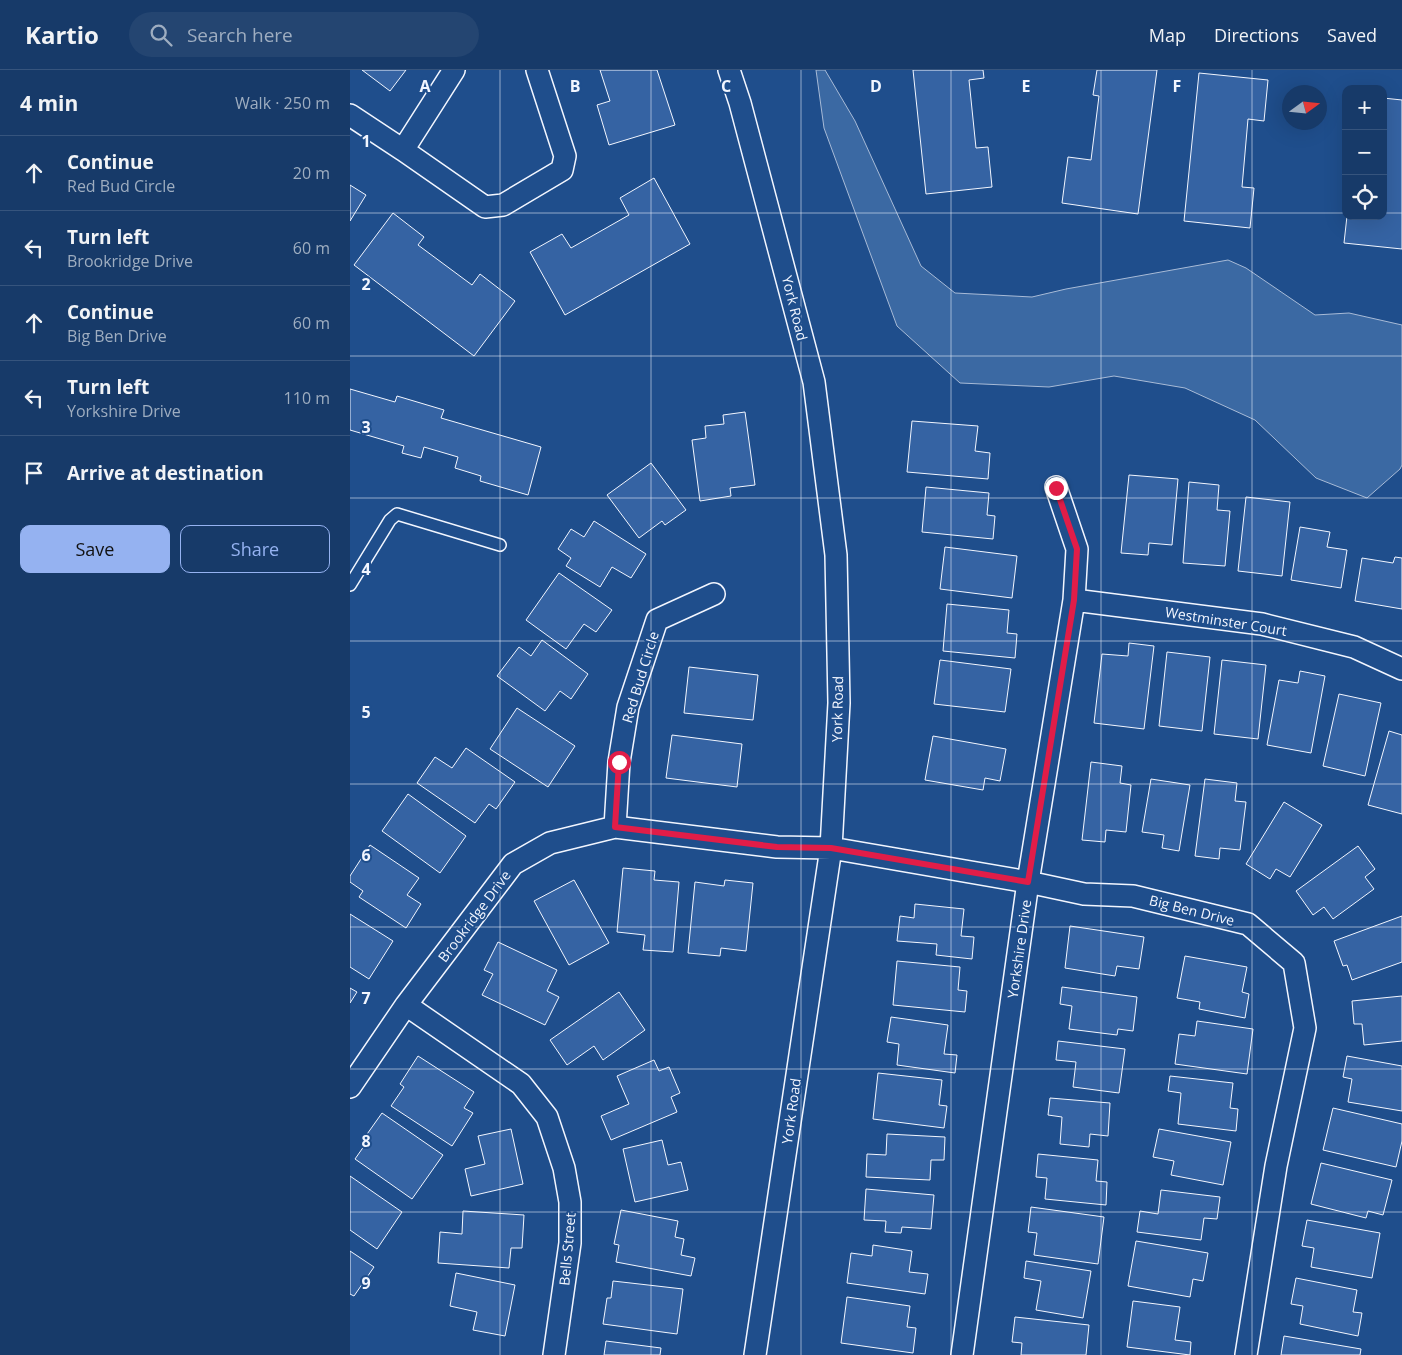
<!DOCTYPE html>
<html lang="en">
<head>
<meta charset="utf-8">
<style>
  :root { --surface:#173a69; --page:#244571; --text:#f1f3f6; --muted:#9eadc0; --line:#36547d; --accent:#95b2f1 }
  body { margin:0; font-family:"Open Sans",sans-serif; background:var(--page); color:var(--text) }
  .controls { position:absolute; right:15px; top:15px; display:grid; overflow:hidden; border-radius:10px; box-shadow:0 5px 20px #0002 }
  .controls button { width:45px; height:45px; display:grid; place-items:center; padding:0; border:0; border-bottom:1px solid var(--line); background:var(--surface); color:var(--text); font:25px sans-serif }
  .compass { position:absolute; left:932px; top:15px; width:45px; height:45px; border-radius:50%; background:var(--surface); box-shadow:0 5px 20px #0002; rotate:75deg }
  .stop { position:absolute; width:15px; height:15px; margin:-11px; border:4px solid #e11d48; border-radius:50%; background:#fff }
  .stop.end { background:#e11d48; border-color:#fff; box-shadow:0 1px 5px #0008 }
  .list { margin:0; padding:0; list-style:none }
  h2 { display:flex; justify-content:space-between; align-items:center; height:65px; margin:0; padding:0 20px; font-size:21px }
  h2 small { font-size:16px; font-weight:400; color:var(--muted) }
  .list li { display:grid; grid-template-columns:32px 1fr auto; gap:15px; align-items:center; box-sizing:border-box; height:75px; padding:0 20px; border-top:1px solid var(--line) }
  .list b { display:block; font-size:19px; white-space:nowrap }
  .list p { margin:0; font-size:16px; white-space:nowrap; color:var(--muted) }
  .list em { font-size:16px; font-style:normal; color:var(--muted) }
  .actions { display:flex; gap:10px; padding:15px 20px }
  .actions a { flex:1; padding:11px 0; border:1px solid var(--accent); border-radius:10px; text-align:center; font-size:18px; color:var(--accent) }
  .actions .main { background:var(--accent); color:#111 }
  .icon { flex:none; width:28px; height:28px; fill:none; stroke:currentColor; stroke-width:2; stroke-linecap:round; stroke-linejoin:round }
  .map { position:relative; flex:none; width:1052px; height:1285px; overflow:hidden }
  header { display:flex; align-items:center; gap:30px; box-sizing:border-box; height:70px; padding:0 25px; background:var(--surface); border-bottom:1px solid var(--line) }
  header strong { font-size:24px }
  nav { display:flex; gap:28px; margin-inline-start:auto; font-size:18px }
  .search { width:350px; height:45px; background:var(--page); display:flex; align-items:center; gap:12px; box-sizing:border-box; padding:0 18px; border-radius:28px; color:var(--muted); font-size:19px }
  main { display:flex }
  aside { flex:1; background:var(--surface) }
  .map>svg:first-child { display:block }
  .water { fill:#3b69a3; stroke:#a8bbd7 }
  .building { fill:#3563a3; stroke:#f2f6ff }
  .lines { fill:none; stroke-linecap:round; stroke-linejoin:round }
  .service-casing { stroke:#f2f6ff; stroke-width:14 }
  .minor-casing { stroke:#f2f6ff; stroke-width:24 }
  .service { stroke:#1f4e8c; stroke-width:11 }
  .minor { stroke:#1f4e8c; stroke-width:21 }
  .route { stroke:#e11d48; stroke-width:6 }
  .grid { fill:none; stroke:#f2f6ff; stroke-width:1; stroke-opacity:0.55 }
  .labels { text-anchor:middle; dominant-baseline:central; stroke-width:4; stroke-linejoin:round; paint-order:stroke }
  .street-label { font-size:14px; fill:#f2f6ff; stroke:#1f4e8c }
  .grid-label { font-size:16px; text-anchor:middle; font-weight:bold; fill:#f2f6ff; stroke:#1f4e8c; stroke-width:4; stroke-linejoin:round; paint-order:stroke }
</style>
</head>
<body>
<header>
<strong>Kartio</strong>
<div class="search"><svg class="icon" aria-label="search" viewBox="0 0 24 24"><circle cx="10" cy="10" r="6"/><path d="M15 15l6 6"/></svg>Search here</div>
<nav><a>Map</a><a>Directions</a><a>Saved</a></nav>
</header>
<main>
<aside>
<h2>4 min<small>Walk · 250 m</small></h2>
<ul class="list">
<li><svg class="icon" aria-label="ahead" viewBox="0 0 24 24"><path d="M12 20V5M6 11l6-6 6 6"/></svg><div><b>Continue</b><p>Red Bud Circle</p></div><em>20 m</em></li>
<li><svg class="icon" aria-label="left" viewBox="0 0 24 24"><path d="M17 20v-9H6M10 6l-5 5 5 5"/></svg><div><b>Turn left</b><p>Brookridge Drive</p></div><em>60 m</em></li>
<li><svg class="icon" aria-label="ahead" viewBox="0 0 24 24"><path d="M12 20V5M6 11l6-6 6 6"/></svg><div><b>Continue</b><p>Big Ben Drive</p></div><em>60 m</em></li>
<li><svg class="icon" aria-label="left" viewBox="0 0 24 24"><path d="M17 20v-9H6M10 6l-5 5 5 5"/></svg><div><b>Turn left</b><p>Yorkshire Drive</p></div><em>110 m</em></li>
<li><svg class="icon" aria-label="arrive" viewBox="0 0 24 24"><path d="M6 21V4h12l-3 4 3 4H6"/></svg><div><b>Arrive at destination</b></div></li>
</ul>
<div class="actions"><a class="main">Save</a><a>Share</a></div>
</aside>
<div class="map">
<svg width="1052" height="1285" viewBox="0 0 1052 1285">
  <rect width="100%" height="100%" fill="#1f4e8c"/>
  <!-- water -->
  <path class="water" d="M466 0H475L505 51 571 196 605 223 682 227 716 219 878 190 896 198 965 245 999 243 1052 255V395L1050 399 1017 428 966 408 905 350 835 318 764 306 699 317 610 313 547 256 474 58Z"/>
  <!-- building -->
  <path class="building" d="M12 0H56L40 21Z
    M250 0H307L325 55 259 75 247 35 260 31Z
    M563 0H633L634 8 619 10 626 78 638 77 642 117 576 124Z
    M747 0H807L788 144 712 133 718 87 741 90 749 26 743 25Z
    M849 3 918 10 914 51 898 49 892 117 904 118 900 158 834 151Z
    M1033 28 1052 30V179L994 173 997 146H1033Z
    M304 108 340 174 215 245 180 182 212 164 221 178 279 145 270 128Z
    M0 115 16 125 0 151Z
    M43 143 74 167 68 175 122 215 130 204 165 231 124 286 4 195Z
    M0 319 45 332 47 326 94 340 91 348 191 377 178 425 130 411 131 406 105 398 108 387 74 377 71 388 52 383 54 376 0 360Z
    M395 342 405 415 380 418 381 426 350 431 342 370 356 368 355 356 374 354 373 345Z
    M562 351 628 356 625 381 640 383 638 409 557 402Z
    M301 393 336 440 315 455 312 451 289 468 257 425Z
    M779 405 828 409 822 475 799 473 798 485 771 483Z
    M839 412 869 415 867 440 880 441 875 496 833 493Z
    M576 417 639 423 637 445 645 446 643 469 572 462Z
    M896 427 940 432 932 506 888 501Z
    M244 451 296 484 281 508 262 497 250 517 216 496 221 488 208 479 221 459 234 467Z
    M950 457 980 462 977 477 997 480 991 518 941 510Z
    M595 477 667 486 662 528 590 519Z
    M1045 487 1052 488V539L1005 531 1012 488 1043 493Z
    M209 503 262 540 246 562 234 554 216 579 176 550Z
    M597 534 659 540 657 563 667 564 665 588 593 581Z
    M192 570 238 604 221 629 210 621 195 641 147 606 169 577 181 586Z
    M779 573 804 576 794 659 744 653 752 584 778 586Z
    M817 582 860 587 852 661 809 656Z
    M590 590 661 599 655 642 584 634Z
    M872 590 916 595 908 669 864 664Z
    M339 597 408 605 403 650 334 643Z
    M950 601 975 606 961 683 917 675 929 610 948 613Z
    M989 624 1031 633 1015 706 973 696Z
    M167 638 225 676 198 717 140 679Z
    M1039 661 1052 665V744L1018 735Z
    M322 665 392 674 387 717 316 708Z
    M583 666 656 679 650 711 635 708 633 720 575 710Z
    M116 678 165 712 146 739 139 734 125 753 67 713 85 687 102 698Z
    M741 692 772 696 770 713 781 715 776 762 756 760 755 772 732 770Z
    M801 709 840 715 829 781 812 778 814 765 792 762Z
    M855 709 887 713 885 731 896 732 890 780 870 778 869 789 845 786Z
    M58 724 116 766 90 803 32 761Z
    M934 732 972 755 940 807 926 799 920 809 896 794Z
    M20 775 69 808 57 825 71 834 56 858 9 827 13 821 0 812V806Z
    M1008 776 1025 799 1015 807 1024 819 983 849 974 837 963 845 946 821Z
    M273 798 305 801 304 810 329 812 323 882 293 880 295 865 267 862Z
    M224 810 259 873 219 895 184 831Z
    M375 810 403 813 396 881 371 878 370 886 338 883 345 812 374 816Z
    M565 834 614 839 611 866 624 867 622 889 586 885 587 874 547 871 550 846 564 848Z
    M0 844 43 871 19 909 0 897Z
    M1052 846V892L1002 910 997 895 993 896 984 871Z
    M720 856 794 867 789 899 767 896 765 906 715 898Z
    M148 872 207 900 197 921 209 927 195 955 132 925 143 904 134 900Z
    M835 886 897 897 892 922 899 924 895 948 849 939 850 932 827 928Z
    M547 891 610 897 608 920 617 921 615 942 543 935Z
    M712 917 787 927 783 961 768 959 767 965 719 959 722 936 710 934Z
    M0 918 7 922 0 933Z
    M269 922 295 960 253 990 244 976 217 995 200 970Z
    M1052 926V971L1014 975 1012 954H1004L1002 931Z
    M541 947 598 955 594 984 607 985 605 1003 547 995 549 974 537 972Z
    M847 951 903 959 897 1004 825 994 829 964 845 966Z
    M708 971 775 979 769 1023 723 1017 726 992 706 990Z
    M68 986 124 1022 114 1038 123 1043 102 1076 41 1036 54 1017 50 1014Z
    M997 986 1052 996V1041L998 1032 1002 1009 993 1007Z
    M304 990 309 1001 319 997 330 1023 321 1027 327 1042 261 1070 251 1046 279 1034 267 1006Z
    M528 1003 592 1010 589 1035 597 1036 594 1058 523 1049Z
    M820 1006 883 1013 880 1038 888 1039 886 1061 828 1054 831 1023 818 1021Z
    M700 1028 760 1033 758 1066 740 1064 739 1077 710 1074 712 1047 698 1045Z
    M983 1038 1052 1054V1071L1046 1097 973 1080Z
    M32 1043 93 1085 62 1129 5 1089 19 1069 15 1067Z
    M161 1059 173 1114 121 1126 115 1099 135 1094 128 1066Z
    M809 1059 881 1072 873 1115 821 1105 824 1091 803 1087Z
    M537 1064 595 1067 594 1090H581L580 1110 516 1107 517 1084 536 1085Z
    M312 1070 318 1095 331 1092 338 1120 285 1132 273 1079Z
    M688 1084 748 1090 746 1111 757 1112 756 1135 695 1129 697 1108 686 1107Z
    M971 1093 1042 1110 1033 1145 1018 1141 1016 1148 961 1134Z
    M0 1106 52 1142 27 1179 0 1160Z
    M516 1119 584 1125 581 1159 552 1157 551 1163 535 1162 536 1151 514 1150Z
    M811 1120 870 1127 867 1149 854 1148 851 1170 787 1162 790 1141 808 1144Z
    M681 1137 754 1147 748 1194 684 1185 687 1163 678 1162Z
    M271 1140 328 1151 325 1167 334 1169 331 1185 345 1188 341 1206 266 1192 269 1175 264 1174Z
    M113 1141 174 1145 172 1178H161L159 1198 88 1193 90 1162 112 1164Z
    M957 1150 1030 1163 1022 1208 961 1197 964 1178 952 1176Z
    M786 1171 858 1183 853 1211 843 1209 840 1227 778 1216Z
    M523 1175 562 1181 559 1202 578 1204 575 1224 497 1213 501 1183 522 1186Z
    M0 1181 24 1197 4 1226 0 1224Z
    M676 1191 741 1201 733 1248 686 1240 691 1211 674 1208Z
    M106 1203 165 1215 155 1266 123 1260 127 1242 100 1236Z
    M946 1208 1007 1220 1003 1242 1012 1243 1008 1266 950 1254 953 1236 941 1234Z
    M263 1211 333 1219 327 1264 253 1254 257 1228H261Z
    M497 1227 560 1236 557 1257 566 1258 563 1283 491 1273Z
    M783 1231 830 1237 825 1270 841 1272 840 1285 777 1277Z
    M665 1247 739 1255 736 1285H671L672 1273 662 1272Z
    M934 1266 1011 1279 1010 1285H931Z
    M256 1271 311 1278 310 1285H254Z"/>
  <g class="lines">
    <!-- service casing -->
    <g class="service-casing">
      <path id="service" d="M0 515 40 450 47 444 150 475"/>
    </g>
    <!-- minor casing -->
    <g class="minor-casing">
      <path id="minor" d="M379 0 390 33 464 312 486 485 489 633 481 778 405 1285
        M0 45 53 80 104 0
        M53 80 135 137 153 135 212 100 215 86 187 0
        M724 530 912 554 1004 577 1052 599
        M265 757 269 692 278 637 307 550 364 524
        M56 935 171 1014 197 1047 214 1098 220 1132V1173L204 1285
        M0 1017 56 935 163 794 200 773 265 757 427 777 481 778 678 812 734 824 783 826 898 854 944 893 955 958 926 1096 896 1285
        M612 1285 678 812 724 530 727 479 706 417"/>
    </g>
    <!-- service -->
    <use href="#service" class="service"/>
    <!-- minor -->
    <use href="#minor" class="minor"/>
  </g>
  <g class="lines">
    <!-- route -->
    <path class="route" d="M269 692 265 757 427 777 481 778 678 812 724 530 727 479 706 418"/>
  </g>
  <!-- grid -->
  <path class="grid" d="M150 0V1285M301 0V1285M451 0V1285M601 0V1285M751 0V1285M902 0V1285M0 143H996M1033 143H1052M0 286H1052M0 428H1052M0 571H1052M0 714H1052M0 857H1052M0 999H1052M0 1142H1052"/>
  <g class="labels">
    <!-- street labels -->
    <g class="street-label">
      <text transform="translate(445 238) rotate(76)">York Road</text>
      <text transform="translate(876 551) rotate(9)">Westminster Court</text>
      <text transform="translate(290 607) rotate(-73)">Red Bud Circle</text>
      <text transform="translate(487 639) rotate(-89)">York Road</text>
      <text transform="translate(842 840) rotate(14)">Big Ben Drive</text>
      <text transform="translate(124 846) rotate(-53)">Brookridge Drive</text>
      <text transform="translate(669 879) rotate(-82)">Yorkshire Drive</text>
      <text transform="translate(441 1041) rotate(-82)">York Road</text>
      <text transform="translate(217 1179) rotate(-85)">Bells Street</text>
    </g>
  </g>
  <g class="grid-label">
    <text x="75" y="22">A</text>
    <text x="225" y="22">B</text>
    <text x="376" y="22">C</text>
    <text x="526" y="22">D</text>
    <text x="676" y="22">E</text>
    <text x="827" y="22">F</text>
    <text x="16" y="77">1</text>
    <text x="16" y="220">2</text>
    <text x="16" y="363">3</text>
    <text x="16" y="505">4</text>
    <text x="16" y="648">5</text>
    <text x="16" y="791">6</text>
    <text x="16" y="934">7</text>
    <text x="16" y="1077">8</text>
    <text x="16" y="1219">9</text>
  </g>
</svg>
<div class="controls">
<button>+</button>
<button>−</button>
<button><svg class="icon" aria-label="locate" viewBox="0 0 24 24"><circle cx="12" cy="12" r="6"/><path d="M12 2v4M12 18v4M2 12h4M18 12h4"/></svg></button>
</div>
<svg class="compass" viewBox="-18 -18 36 36"><path d="M0-13l5 13h-10z" fill="#e53935"/><path d="M0 13l5-13h-10z" fill="#9eadc0"/></svg>
<div class="stop" style="left:269px;top:692px"></div>
<div class="stop end" style="left:706px;top:418px"></div>
</div>
</main>
</body>
</html>
